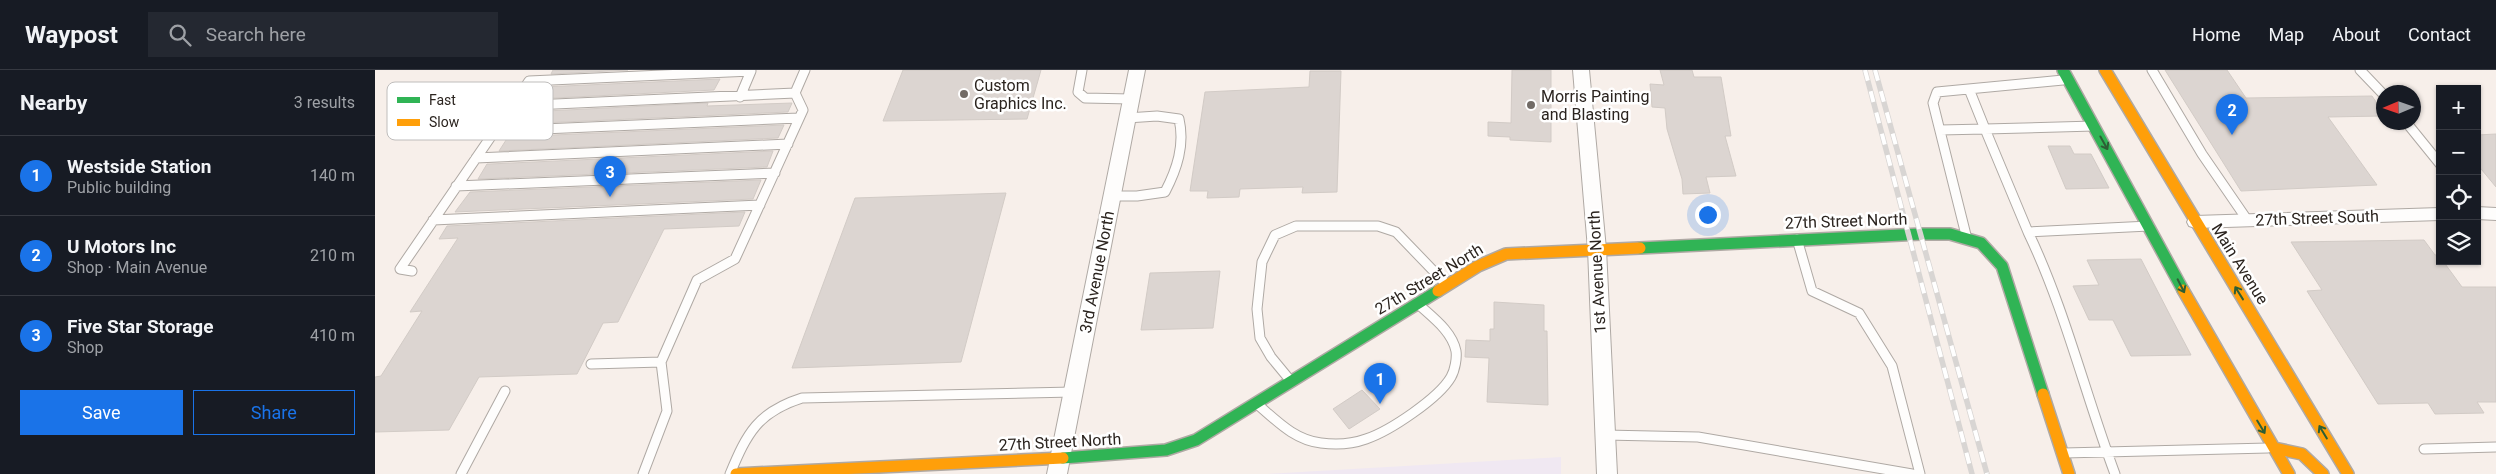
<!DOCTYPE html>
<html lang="en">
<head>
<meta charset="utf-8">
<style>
  :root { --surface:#171b24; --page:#242831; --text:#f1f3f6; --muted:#9ea1a6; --line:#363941; --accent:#1a73e8 }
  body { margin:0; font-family:Roboto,sans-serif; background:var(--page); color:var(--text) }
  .controls { position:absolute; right:15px; top:15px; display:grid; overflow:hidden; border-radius:0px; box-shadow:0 1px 4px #0004 }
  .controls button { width:45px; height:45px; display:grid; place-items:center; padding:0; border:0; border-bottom:1px solid var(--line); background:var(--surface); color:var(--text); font:25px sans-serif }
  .compass { position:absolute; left:2001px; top:15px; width:45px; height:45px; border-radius:50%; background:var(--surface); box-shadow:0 1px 4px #0004; rotate:268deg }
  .you { position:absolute; left:1332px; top:144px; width:18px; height:18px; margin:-12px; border:4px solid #fff; border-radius:50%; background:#1a73e8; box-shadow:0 0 0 8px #1a73e833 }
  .badge { display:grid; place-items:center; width:32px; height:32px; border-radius:50%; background:var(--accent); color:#fff; font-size:16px; font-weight:700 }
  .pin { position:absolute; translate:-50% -41px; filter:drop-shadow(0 1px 2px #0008) }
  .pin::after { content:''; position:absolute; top:26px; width:18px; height:15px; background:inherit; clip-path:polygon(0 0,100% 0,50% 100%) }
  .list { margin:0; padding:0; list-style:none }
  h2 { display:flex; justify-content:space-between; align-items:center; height:65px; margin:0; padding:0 20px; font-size:21px }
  h2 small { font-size:16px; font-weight:400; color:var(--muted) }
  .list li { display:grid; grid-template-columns:32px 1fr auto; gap:15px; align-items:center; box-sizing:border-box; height:80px; padding:0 20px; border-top:1px solid var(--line) }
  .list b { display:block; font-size:19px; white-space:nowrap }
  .list p { margin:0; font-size:16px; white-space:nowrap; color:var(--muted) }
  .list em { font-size:16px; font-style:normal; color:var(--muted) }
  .actions { display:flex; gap:10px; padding:15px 20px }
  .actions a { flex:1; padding:11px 0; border:1px solid var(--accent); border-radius:0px; text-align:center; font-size:18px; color:var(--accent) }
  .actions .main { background:var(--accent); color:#fff }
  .icon { flex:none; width:28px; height:28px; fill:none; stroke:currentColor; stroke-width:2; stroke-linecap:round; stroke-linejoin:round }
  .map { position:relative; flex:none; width:2121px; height:404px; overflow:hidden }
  header { display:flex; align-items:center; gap:30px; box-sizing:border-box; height:70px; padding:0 25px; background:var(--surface); border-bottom:1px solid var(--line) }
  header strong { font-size:24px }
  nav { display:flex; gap:28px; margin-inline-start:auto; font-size:18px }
  .search { width:350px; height:45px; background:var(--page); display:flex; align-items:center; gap:12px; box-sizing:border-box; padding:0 18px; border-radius:0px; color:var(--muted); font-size:19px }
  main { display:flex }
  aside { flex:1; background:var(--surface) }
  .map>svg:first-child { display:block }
  .industrial { fill:#f0e8f2 }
  .building { fill:#dcd5d1; stroke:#d2cbc6 }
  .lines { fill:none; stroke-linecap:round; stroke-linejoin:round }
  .lane-casing { stroke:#afa9a4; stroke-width:11 }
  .street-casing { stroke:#afa9a4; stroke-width:2 }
  .fast-casing { stroke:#afa9a4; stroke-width:14 }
  .slow-casing { stroke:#afa9a4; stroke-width:14 }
  .lane { stroke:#fefdfc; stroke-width:9 }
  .street { fill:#fefdfc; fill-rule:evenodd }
  .fast { stroke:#30b455; stroke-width:11 }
  .slow { stroke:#ff9f0a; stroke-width:11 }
  .rail-casing { stroke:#d8d5d3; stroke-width:5.5 }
  .rail { stroke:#fff; stroke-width:4; stroke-dasharray:11; stroke-linecap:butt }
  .oneway { stroke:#2d5e35 }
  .poi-dot { fill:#726b66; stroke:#fff; stroke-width:2 }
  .labels { text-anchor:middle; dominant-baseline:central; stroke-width:5; stroke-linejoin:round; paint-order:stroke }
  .poi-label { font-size:16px; fill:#2b241f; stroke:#fff; text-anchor:start }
  .street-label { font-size:16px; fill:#2b241f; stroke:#fff }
  .key { fill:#fff; stroke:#bfbdbc; stroke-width:1 }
  .key-label { font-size:14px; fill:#2b241f }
</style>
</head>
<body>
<header>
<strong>Waypost</strong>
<div class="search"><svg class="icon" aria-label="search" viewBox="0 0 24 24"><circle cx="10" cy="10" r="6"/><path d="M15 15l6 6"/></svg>Search here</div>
<nav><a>Home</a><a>Map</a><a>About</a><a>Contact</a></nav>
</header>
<main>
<aside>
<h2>Nearby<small>3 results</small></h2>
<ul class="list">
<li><span class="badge">1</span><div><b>Westside Station</b><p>Public building</p></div><em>140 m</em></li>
<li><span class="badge">2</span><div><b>U Motors Inc</b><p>Shop · Main Avenue</p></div><em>210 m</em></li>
<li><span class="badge">3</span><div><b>Five Star Storage</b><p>Shop</p></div><em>410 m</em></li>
</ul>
<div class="actions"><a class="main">Save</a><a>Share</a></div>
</aside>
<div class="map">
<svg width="2121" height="404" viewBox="0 0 2121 404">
  <rect width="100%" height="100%" fill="#f7efea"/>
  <!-- industrial -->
  <path class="industrial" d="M1186 387V404H892Z"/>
  <!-- building -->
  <path class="building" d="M178 0H253L176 4Z
    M528 0H666L652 49 508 51Z
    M1137 0H1176V72L1135 70V67L1113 66V52L1136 53Z
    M1285 0H1317L1319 7H1346L1356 66H1350L1361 106 1331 107 1335 123 1308 124 1307 109 1292 59 1290 38 1277 37 1275 14 1289 15Z
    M1790 0H1852L1871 28 1997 26 2008 42V46L1953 47 2002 115 1866 121Z
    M935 1H966L962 122 927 123 928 117 865 119 864 127 832 128 833 121H815L830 22 934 17Z
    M345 9 339 20 159 29 167 17Z
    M333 33 332 36 417 33 413 42 143 54 151 42Z
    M409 55 403 68 124 81 133 67Z
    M2121 64V117L2102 94V65Z
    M1673 76H1695L1699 84H1716L1734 118 1691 119Z
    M398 81 392 97 103 109 112 94H115Z
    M386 110 378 129 80 142 95 122Z
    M631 123 586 292 417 298 480 128Z
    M370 142 364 156 289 159 243 252 228 253 202 304 104 307 74 360 0 362V307L6 306 47 241 35 242 83 168 64 169 72 156Z
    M2049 170 2060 185H2064L2065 191H2068L2087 217H2121V332H2102L2109 343 2060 344 2053 333 2003 334 1932 221 1947 220 1916 172Z
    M1766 189 1797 249 1816 285 1756 286 1738 250H1714L1698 216 1724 215 1712 190Z
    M845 201 838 258 766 260 775 203Z
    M1119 232 1169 235V261H1172L1173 335 1112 332 1114 288 1090 287 1091 270 1115 271V259H1119Z
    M987 320 1005 339 974 359 958 339Z"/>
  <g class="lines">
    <!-- lane casing -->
    <g class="lane-casing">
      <path id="lane" d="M707 0 703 22 710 28 756 29
        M1777 0 1827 84 1873 151
        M1985 0 2008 24
        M136 36 420 23
        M2031 52 2065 94
        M1565 60 1610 59 1594 19
        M119 61 424 48
        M101 88 413 74
        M81 116 400 103
        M737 126H762L790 122C802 99 810 75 804 49L782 46 752 48
        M58 150 385 135
        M1653 162 1610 59 1719 56
        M1422 169 1437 221 1484 243 1517 296 1545 404
        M1592 169 1558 33 1562 22 1688 10
        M37 201 25 199 154 11 376 1 365 27
        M216 294 286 292
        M915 310 896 287 885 268 882 239 887 192 900 165 921 156H1003L1021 162 1072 215
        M882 334C901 350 919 370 946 373 960 375 977 374 991 369 1015 361 1064 328 1076 307 1080 300 1082 288 1081 281 1077 261 1057 247 1043 234
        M1230 365 1323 367 1537 404
        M2049 379 2121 377
        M1689 383 1893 378
        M86 404 130 321
        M268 404 292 341 286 292 322 210 360 189 428 40 420 23 430 0
        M355 404C372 363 383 342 427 328L698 322
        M1740 404C1710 324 1690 239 1653 162L1774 156"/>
    </g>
    <!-- street casing -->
    <g class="street-casing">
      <path id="street" d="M754 0H770L692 404H672Z
        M1198 0H1214L1231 179 1242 404H1222L1213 179Z
        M2102 137 2121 138V150L2102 149Z
        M2065 138V150L1820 158 1814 156 1812 152 1814 148 1820 146Z"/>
    </g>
    <!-- fast casing -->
    <g class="fast-casing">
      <path id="fast" d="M1688 0 1808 220
        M1265 178 1546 164H1575L1606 173 1627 196 1668 324
        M688 388 791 380 821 370 1063 221"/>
    </g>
    <!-- slow casing -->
    <g class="slow-casing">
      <path id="slow" d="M1730 0 1973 404
        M1808 220 1914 404
        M1063 221 1103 196 1131 184 1265 178
        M1668 324 1694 404
        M1899 378 1927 384 1948 404
        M361 404 688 388"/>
    </g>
    <!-- lane -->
    <use href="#lane" class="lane"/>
    <!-- street -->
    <use href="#street" class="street"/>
    <!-- fast -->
    <use href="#fast" class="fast"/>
    <!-- slow -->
    <use href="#slow" class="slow"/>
    <!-- rail casing -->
    <g class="rail-casing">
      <path id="rail" d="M1490 0 1597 404
        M1500 0 1612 404"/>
    </g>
    <!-- rail -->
    <use href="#rail" class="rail"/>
  </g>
  <!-- one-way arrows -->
  <defs><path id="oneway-shaft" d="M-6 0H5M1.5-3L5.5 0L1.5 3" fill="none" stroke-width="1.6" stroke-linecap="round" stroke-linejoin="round" transform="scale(1.25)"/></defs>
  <g class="oneway">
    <use href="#oneway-shaft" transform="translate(1729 73) rotate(61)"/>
    <use href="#oneway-shaft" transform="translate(1806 216) rotate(63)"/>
    <use href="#oneway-shaft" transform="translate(1864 223) rotate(-122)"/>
    <use href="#oneway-shaft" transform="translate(1886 357) rotate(59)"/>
    <use href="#oneway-shaft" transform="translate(1948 362) rotate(-121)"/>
  </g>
  <!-- markers -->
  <g class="poi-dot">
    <circle cx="589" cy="24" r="5"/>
    <circle cx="1156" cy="35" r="5"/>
  </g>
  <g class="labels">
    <!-- poi labels -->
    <g class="poi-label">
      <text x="599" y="15">Custom<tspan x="599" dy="18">Graphics Inc.</tspan></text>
      <text x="1166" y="26">Morris Painting<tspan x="1166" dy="18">and Blasting</tspan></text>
    </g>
    <!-- street labels -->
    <g class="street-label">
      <text transform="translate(1942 148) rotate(-2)">27th Street South</text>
      <text transform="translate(1471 151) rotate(-2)">27th Street North</text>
      <text transform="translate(1865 194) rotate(58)">Main Avenue</text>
      <text transform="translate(722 202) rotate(-79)">3rd Avenue North</text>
      <text transform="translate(1222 202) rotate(-93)">1st Avenue North</text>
      <text transform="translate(1054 209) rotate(-31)">27th Street North</text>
      <text transform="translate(685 372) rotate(-3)">27th Street North</text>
    </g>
  </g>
  <!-- legend -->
  <rect x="12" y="12" width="166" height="58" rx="8" class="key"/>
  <rect x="22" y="27" width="23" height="6" fill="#30b455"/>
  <rect x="22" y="49" width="23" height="7" fill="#ff9f0a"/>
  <g class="key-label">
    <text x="54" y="35">Fast</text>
    <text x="54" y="57">Slow</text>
  </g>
</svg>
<div class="controls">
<button>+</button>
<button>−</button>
<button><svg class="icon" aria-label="locate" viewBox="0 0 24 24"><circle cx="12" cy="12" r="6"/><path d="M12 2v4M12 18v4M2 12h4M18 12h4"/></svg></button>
<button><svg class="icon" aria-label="layers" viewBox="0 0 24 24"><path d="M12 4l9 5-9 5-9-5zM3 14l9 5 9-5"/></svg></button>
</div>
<svg class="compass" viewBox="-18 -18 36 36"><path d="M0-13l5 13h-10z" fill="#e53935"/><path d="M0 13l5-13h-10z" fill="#9ea1a6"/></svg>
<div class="you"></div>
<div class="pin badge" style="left:1005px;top:334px">1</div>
<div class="pin badge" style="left:1857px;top:65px">2</div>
<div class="pin badge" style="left:235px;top:127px">3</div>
</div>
</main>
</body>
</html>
